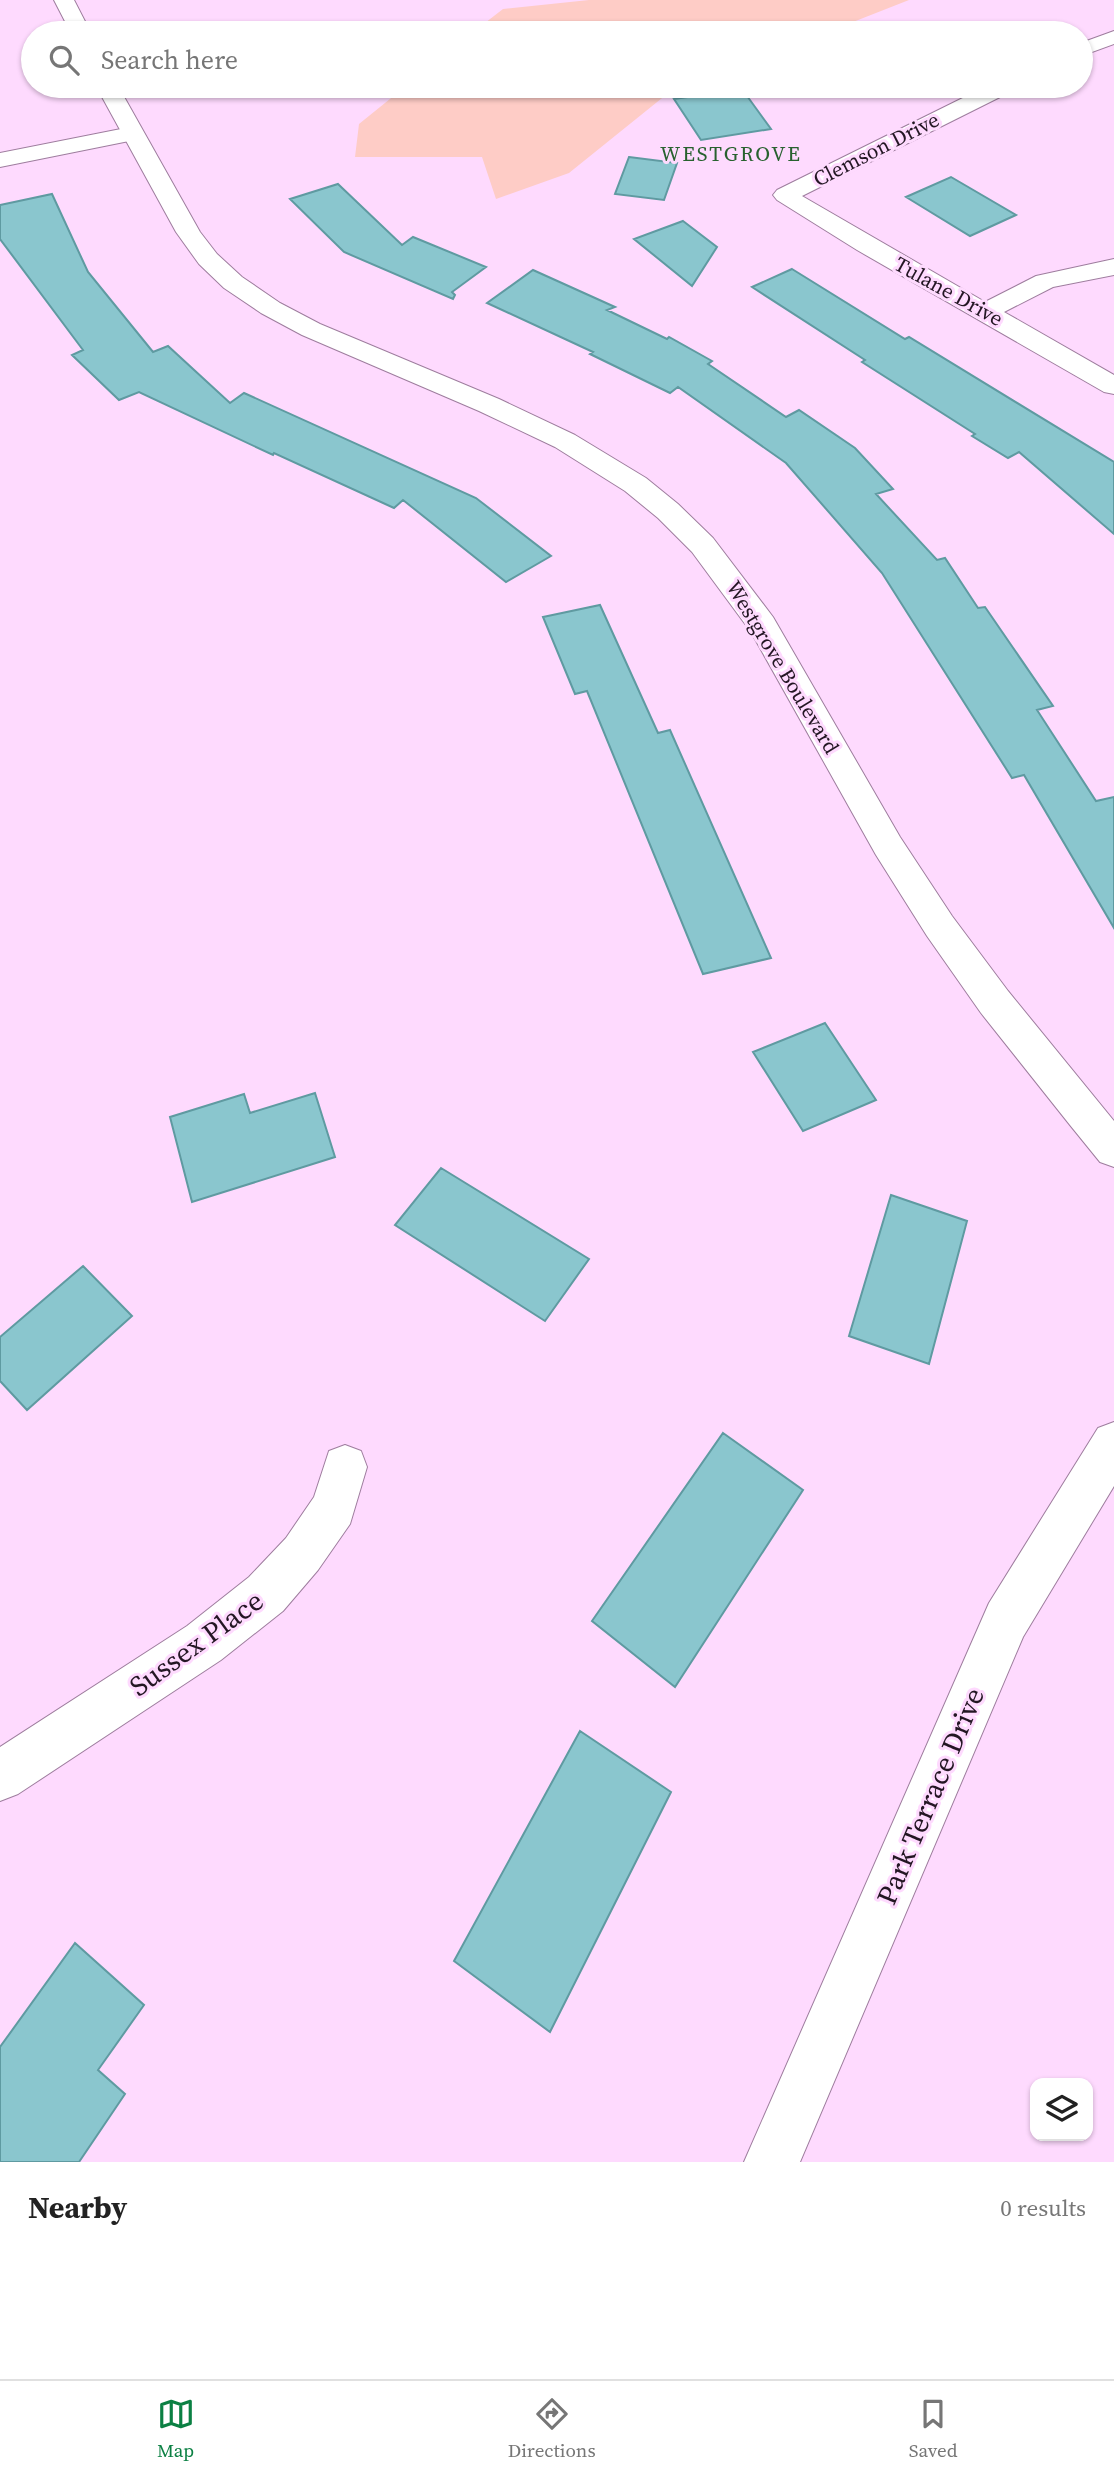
<!DOCTYPE html>
<html lang="en">
<head>
<meta charset="utf-8">
<style>
  :root { --surface:#fff; --page:#f2f2f2; --text:#222; --muted:#767676; --line:#e0e0e0; --accent:#0b8043 }
  body { margin:0; font-family:"Source Serif 4",serif; background:var(--page); color:var(--text) }
  .controls { position:absolute; right:21px; bottom:21px; display:grid; overflow:hidden; border-radius:14px; box-shadow:0 2px 5px #0004 }
  .controls button { width:63px; height:63px; display:grid; place-items:center; padding:0; border:0; border-bottom:2px solid var(--line); background:var(--surface); color:var(--text); font:35px sans-serif }
  .list { margin:0; padding:0; list-style:none }
  h2 { display:flex; justify-content:space-between; align-items:center; height:91px; margin:0; padding:0 28px; font-size:30px }
  h2 small { font-size:23px; font-weight:400; color:var(--muted) }
  .icon { flex:none; width:38px; height:38px; fill:none; stroke:currentColor; stroke-width:2; stroke-linecap:round; stroke-linejoin:round }
  .map { position:relative; flex:none; width:1114px; height:2162px; overflow:hidden }
  .search { position:absolute; background:var(--surface); box-shadow:0 2px 5px #0004; left:21px; right:21px; top:21px; height:77px; display:flex; align-items:center; gap:18px; box-sizing:border-box; padding:0 24px; border-radius:38px; color:var(--muted); font-size:26px }
  .sheet { height:217px; background:var(--surface) }
  nav { display:flex; justify-content:space-around; align-items:center; box-sizing:border-box; height:98px; border-top:2px solid var(--line); background:var(--surface); font-size:19px; color:var(--muted) }
  nav a { display:grid; justify-items:center; gap:4px }
  nav .on { color:var(--accent) }
  .map>svg:first-child { display:block }
  .green { fill:#feccc6 }
  .building { fill:#8ac6ce; stroke:#5f9aa1; stroke-width:2 }
  .lines { fill:none; stroke-linecap:round; stroke-linejoin:round }
  .street-casing { stroke:#9e7d9e; stroke-width:2 }
  .secondary-casing { stroke:#9e7d9e; stroke-width:2 }
  .street { fill:#fff; fill-rule:evenodd }
  .secondary { fill:#fff; fill-rule:evenodd }
  .labels { text-anchor:middle; dominant-baseline:central; stroke-width:6; stroke-linejoin:round; paint-order:stroke }
  .far-street-label { font-size:21px; fill:#231623; stroke:#fedafe }
  .far-neighbourhood-label { font-size:21px; letter-spacing:2px; fill:#28612f; stroke:#fedafe }
  .near-street-label { font-size:28px; fill:#231623; stroke:#fedafe }
</style>
</head>
<body>
<div class="map">
<svg width="1114" height="2162" viewBox="0 0 1114 2162">
  <rect width="100%" height="100%" fill="#fedafe"/>
  <!-- green -->
  <path class="green" d="M589 0H909L825 33H472L503 9Z
    M406 86H677L569 173 496 199 482 157H355L359 124Z"/>
  <!-- building -->
  <path class="building" d="M742 89 771 129 701 140 674 99Z
    M629 157 677 163 664 200 615 194Z
    M951 177 1016 215 970 236 906 197Z
    M338 184 402 245 413 237 486 267 452 292 455 295 453 299 344 252 290 199Z
    M52 194 88 272 153 352 168 346 230 403 244 393 476 498 551 556 506 582 403 500 394 508 274 453 273 455 139 392 119 400 72 355 83 350 0 239V205Z
    M683 221 717 247 692 286 634 239Z
    M792 269 905 339 909 337 1114 462V534L1019 452 1008 458 972 436 975 434 862 362 865 360 752 287Z
    M533 270 615 307 607 310 667 339 669 337 712 361 708 364 786 417 799 410 855 448 893 489 876 494 937 560 945 558 978 608 985 607 1053 706 1037 710 1096 801 1114 797V928L1024 775 1012 778 882 573 786 463 678 387 670 393 590 354 593 352 487 303Z
    M600 605 658 733 670 730 771 958 703 974 587 691 575 694 543 617Z
    M825 1023 876 1100 803 1131 753 1052Z
    M315 1093 335 1157 192 1202 170 1117 244 1094 250 1113Z
    M441 1168 589 1259 545 1321 395 1225Z
    M891 1195 967 1221 929 1364 849 1336Z
    M83 1266 132 1316 27 1410 0 1381V1337Z
    M723 1433 803 1490 675 1687 592 1621Z
    M580 1731 671 1792 550 2032 454 1961Z
    M75 1943 144 2005 98 2070 125 2094 79 2162H0V2047Z"/>
  <g class="lines">
    <!-- street casing -->
    <g class="street-casing">
      <path id="street" d="M1114 31V44L1081 56V43Z
        M987 86H1015L1012 91 802 196 985 302 1036 276 1114 259V275L1053 287 1004 312 1114 375V394L1104 392 857 250 777 200 773 195 777 190Z
        M131 127 139 129 142 134 139 139 0 167V153Z
        M1114 1422V1486L1023 1637 800 2162H744L989 1603 1098 1428Z
        M345 1445 361 1451 367 1467 350 1524 318 1570 283 1611 221 1660 18 1794 0 1801V1747L187 1626 249 1577 286 1538 314 1497 329 1451Z"/>
    </g>
    <!-- secondary casing -->
    <g class="secondary-casing">
      <path id="secondary" d="M54 0H74L91 33H71Z
        M96 86H118L200 232 217 254 242 277 280 303 320 324 499 399 575 435 646 478 678 504 713 538 773 617 900 837 952 916 1008 991 1114 1121V1167L1100 1162 1070 1125 981 1013 927 936 876 855 751 632 692 552 658 518 625 491 555 447 479 411 302 335 261 313 224 288 199 264 176 232Z"/>
    </g>
    <!-- street -->
    <use href="#street" class="street"/>
    <!-- secondary -->
    <use href="#secondary" class="secondary"/>
  </g>
  <g class="labels">
    <!-- far-street labels -->
    <g class="far-street-label">
      <text transform="translate(876 149) rotate(-27)">Clemson Drive</text>
      <text transform="translate(949 291) rotate(29)">Tulane Drive</text>
      <text transform="translate(783 667) rotate(59)">Westgrove Boulevard</text>
    </g>
    <!-- far-neighbourhood labels -->
    <g class="far-neighbourhood-label">
      <text x="731" y="153">WESTGROVE</text>
    </g>
    <!-- near-street labels -->
    <g class="near-street-label">
      <text transform="translate(196 1643) rotate(-36)">Sussex Place</text>
      <text transform="translate(930 1796) rotate(-67)">Park Terrace Drive</text>
    </g>
  </g>
</svg>
<div class="controls">
<button><svg class="icon" aria-label="layers" viewBox="0 0 24 24"><path d="M12 4l9 5-9 5-9-5zM3 14l9 5 9-5"/></svg></button>
</div>
<div class="search"><svg class="icon" aria-label="search" viewBox="0 0 24 24"><circle cx="10" cy="10" r="6"/><path d="M15 15l6 6"/></svg>Search here</div>
</div>
<section class="sheet">
<h2>Nearby<small>0 results</small></h2>
<ul class="list">
</ul>
</section>
<nav>
<a class="on"><svg class="icon" aria-label="map" viewBox="0 0 24 24"><path d="M3 6l6-2 6 2 6-2v14l-6 2-6-2-6 2zM9 4v14M15 6v14"/></svg>Map</a>
<a><svg class="icon" aria-label="directions" viewBox="0 0 24 24"><path d="M12 3l9 9-9 9-9-9zM9 14v-3h6M13 9l2 2-2 2"/></svg>Directions</a>
<a><svg class="icon" aria-label="saved" viewBox="0 0 24 24"><path d="M7 4h10v16l-5-4-5 4z"/></svg>Saved</a>
</nav>
</body>
</html>
